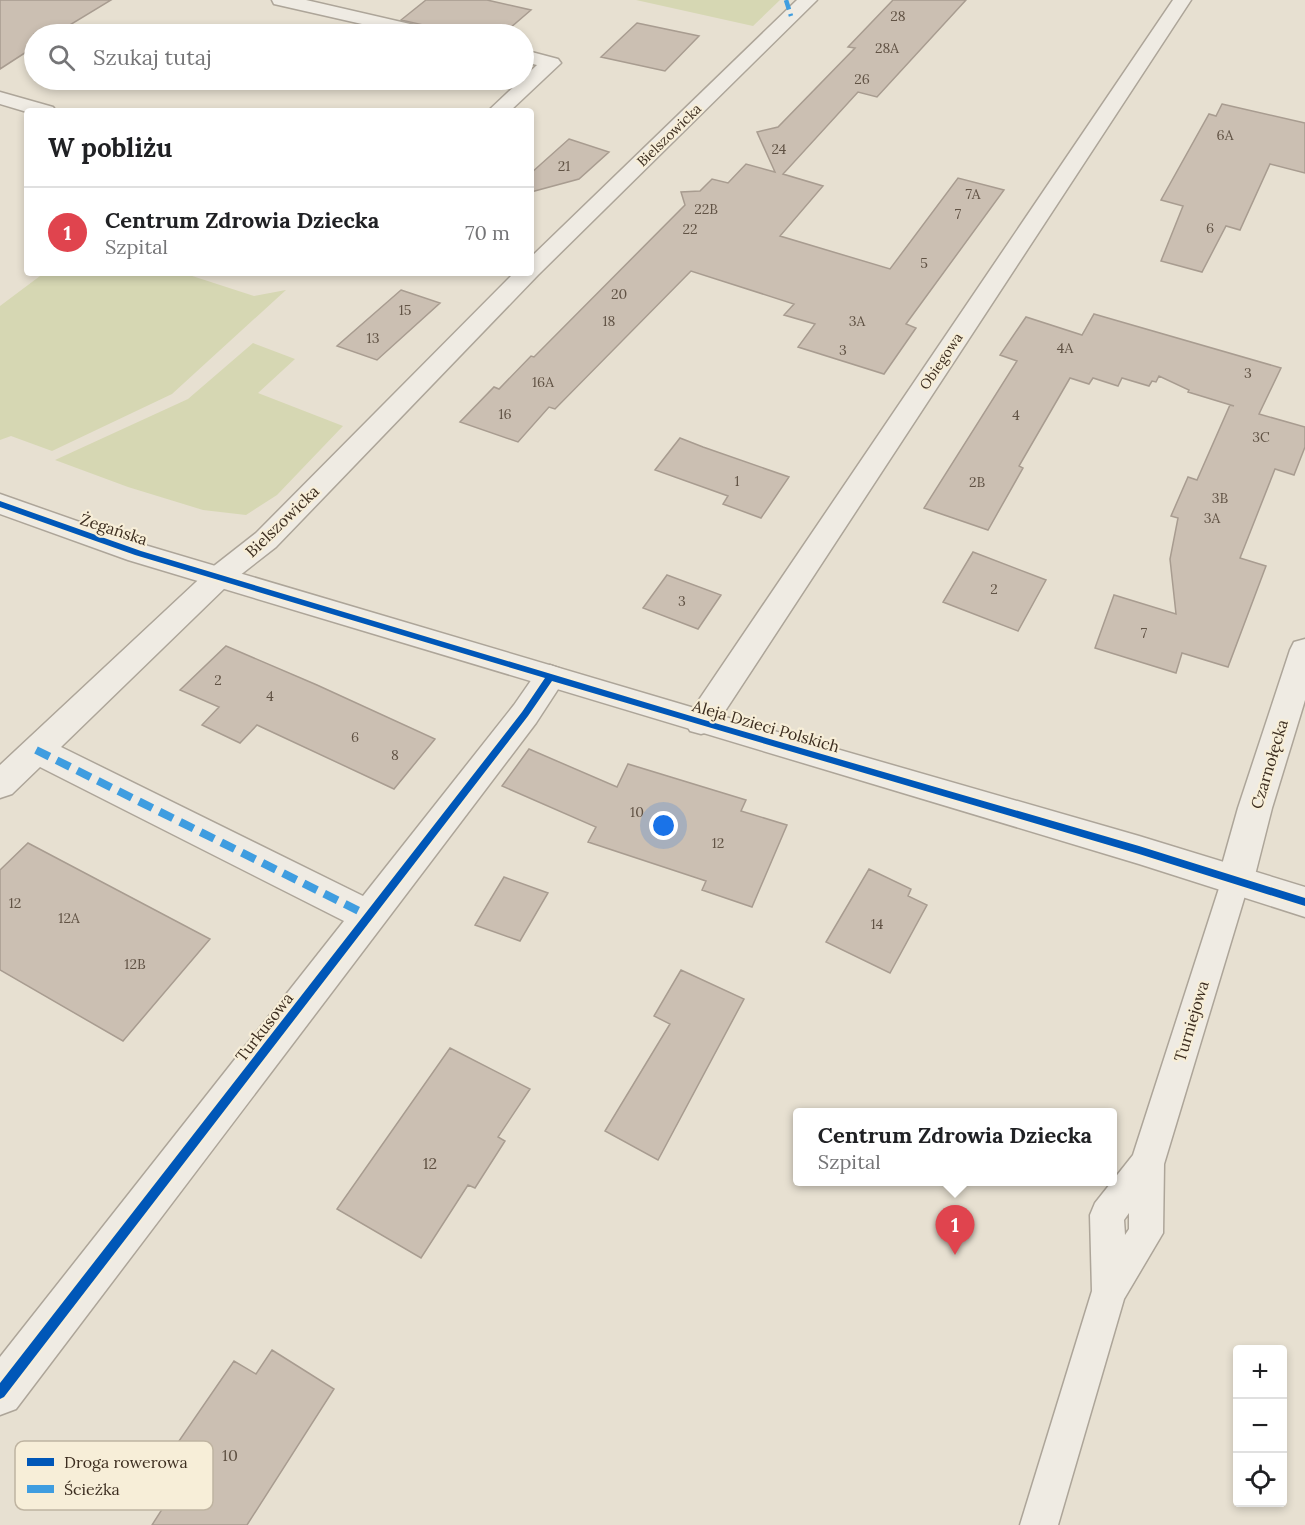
<!DOCTYPE html>
<html lang="pl">
<head>
<meta charset="utf-8">
<style>
  :root { --surface:#fff; --page:#f2f2f2; --text:#202124; --muted:#757577; --line:#e0e0e0; --accent:#b45309 }
  body { margin:0; font-family:Lora,serif; background:var(--page); color:var(--text) }
  .controls { position:absolute; right:18px; bottom:18px; display:grid; overflow:hidden; border-radius:6px; box-shadow:0 3px 9px #0003 }
  .controls button { width:54px; height:54px; display:grid; place-items:center; padding:0; border:0; border-bottom:2px solid var(--line); background:var(--surface); color:var(--text); font:30px sans-serif }
  .you { position:absolute; left:664px; top:826px; width:21px; height:21px; margin:-15px; border:4px solid #fff; border-radius:50%; background:#1a73e8; box-shadow:0 0 0 9px #1a73e833 }
  .badge { display:grid; place-items:center; width:39px; height:39px; border-radius:50%; background:var(--accent); color:#fff; font-size:20px; font-weight:700 }
  .pin { position:absolute; translate:-50% -50px; filter:drop-shadow(0 2px 3px #0008) }
  .pin::after { content:''; position:absolute; top:32px; width:21px; height:18px; background:inherit; clip-path:polygon(0 0,100% 0,50% 100%) }
  .popup { position:absolute; left:793px; top:1108px; width:324px; height:78px; box-sizing:border-box; display:grid; place-content:center; border-radius:6px; background:var(--surface); filter:drop-shadow(0 2px 4px #0005); font-size:20px; white-space:nowrap; color:var(--muted) }
  .popup b { font-size:22px; color:var(--text) }
  .popup::after { content:''; position:absolute; left:50%; top:100%; margin-left:-12px; border:12px solid transparent; border-top-color:var(--surface) }
  .list { margin:0; padding:0; list-style:none }
  h2 { display:flex; justify-content:space-between; align-items:center; height:78px; margin:0; padding:0 24px; font-size:26px }
  h2 small { font-size:20px; font-weight:400; color:var(--muted) }
  .list li { display:grid; grid-template-columns:39px 1fr auto; gap:18px; align-items:center; box-sizing:border-box; height:90px; padding:0 24px; border-top:2px solid var(--line) }
  .list b { display:block; font-size:22px; white-space:nowrap }
  .list p { margin:0; font-size:20px; white-space:nowrap; color:var(--muted) }
  .list em { font-size:20px; font-style:normal; color:var(--muted) }
  .icon { flex:none; width:33px; height:33px; fill:none; stroke:currentColor; stroke-width:2; stroke-linecap:round; stroke-linejoin:round }
  .map { position:relative; flex:none; width:1305px; height:1525px; overflow:hidden }
  .search { position:absolute; background:var(--surface); box-shadow:0 3px 9px #0003; left:24px; top:24px; width:510px; height:66px; display:flex; align-items:center; gap:15px; box-sizing:border-box; padding:0 21px; border-radius:33px; color:var(--muted); font-size:22px }
  .panel { position:absolute; background:var(--surface); box-shadow:0 3px 9px #0003; left:24px; top:108px; width:510px; height:168px; border-radius:6px }
  .map>svg:first-child { display:block }
  .green { fill:#d6d7b3 }
  .building { fill:#cbbfb2; stroke:#a89c90; stroke-width:1.5 }
  .lines { fill:none; stroke-linecap:round; stroke-linejoin:round }
  .service-casing { stroke:#ada599; stroke-width:3 }
  .minor-casing { stroke:#ada599; stroke-width:3 }
  .tertiary-casing { stroke:#ada599; stroke-width:3 }
  .service { fill:#efebe3; fill-rule:evenodd }
  .minor { fill:#efebe3; fill-rule:evenodd }
  .tertiary { fill:#efebe3; fill-rule:evenodd }
  .quiet-far1 { stroke:#3f9de0; stroke-width:4.5; stroke-dasharray:10 4.5; stroke-linecap:butt }
  .quiet { stroke:#3f9de0; stroke-width:8; stroke-dasharray:15 8; stroke-linecap:butt }
  .cycleway-casing { stroke:#f7eed8; stroke-width:4 }
  .cycleway { fill:#0057b8; fill-rule:evenodd }
  .labels { text-anchor:middle; dominant-baseline:central; stroke-width:4.5; stroke-linejoin:round; paint-order:stroke }
  .number-label { font-size:14px; fill:#605244 }
  .far-street-label { font-size:14px; fill:#3d2e20; stroke:#f7eed8 }
  .street-label { font-size:16px; fill:#3d2e20; stroke:#f7eed8 }
  .near-number-label { font-size:16px; fill:#605244 }
  .key { fill:#f7eed8; stroke:#bfb4a1; stroke-width:1.5 }
  .key-label { font-size:16px; fill:#3d2e20 }
</style>
</head>
<body>
<div class="map">
<svg width="1305" height="1525" viewBox="0 0 1305 1525">
  <rect width="100%" height="100%" fill="#e7e0d1"/>
  <!-- green -->
  <path class="green" d="M636 0H780L753 26Z
    M44 273H183L254 296 286 290 172 394 52 451 11 436 0 440V306Z
    M253 343 295 359 258 393 343 426 277 495 246 515 203 510 128 487 55 460 188 399Z"/>
  <!-- building -->
  <path class="building" d="M0 0H111L55 34H34V47L0 69Z
    M426 0H487L531 10 503 34H441L436 28 401 20Z
    M893 0H966L877 97 858 92 783 174 823 186 780 236 890 269 958 178 1004 190 906 324 916 328 884 374 798 347 815 324 784 315 794 304 691 271 555 409 549 407 518 442 460 422 494 387 499 389 531 356 534 357 685 205 681 192 700 191 712 179 728 183 746 164 775 172 757 132 778 127 855 48 848 47Z
    M637 23 699 36 665 71 601 57Z
    M1222 104 1305 123V173L1270 164 1240 230 1226 226 1202 272 1161 261 1183 206 1161 200 1209 114 1216 116Z
    M569 139 609 152 579 179 531 192V173Z
    M401 290 440 303 377 360 337 346Z
    M1094 314 1281 368 1259 414 1305 427V447L1294 475 1275 469 1240 558 1266 566 1228 667 1182 653 1176 673 1095 648 1114 595 1176 614 1170 559 1178 518 1171 516 1188 477 1197 480 1230 405 1234 406 1188 392 1189 390 1159 376 1156 382 1152 381 1149 386 1122 378 1118 386 1093 378 1089 384 1070 378 1019 466 1023 468 988 530 924 508 1017 361 1000 355 1026 317 1082 335Z
    M680 438 703 447 789 477 761 518 723 504 728 496 655 470Z
    M973 552 1046 580 1018 631 943 602Z
    M667 575 721 595 698 629 643 608Z
    M226 646 317 685 435 739 394 789 257 725 240 743 202 725 219 707 180 690Z
    M529 749 617 787 628 764 746 800 741 811 787 825 752 907 702 890 706 881 588 842 596 827 502 786Z
    M28 843 210 939 123 1041 0 970V870Z
    M869 869 911 889 908 896 927 905 890 973 826 942Z
    M504 877 548 893 520 941 475 925Z
    M681 970 744 999 658 1160 605 1131 670 1024 654 1016Z
    M450 1048 530 1089 498 1137 505 1141 475 1188 468 1185 421 1258 337 1209Z
    M272 1350 334 1389 247 1525H152L168 1500 148 1486 234 1361 256 1374Z"/>
  <g class="lines">
    <!-- service casing -->
    <g class="service-casing">
      <path id="service" d="M1236 867 1246 870 1250 879 1164 1164 1163 1233 1124 1299 1058 1525H1020L1092 1291 1090 1215 1095 1203 1133 1155 1222 879 1226 870ZM1129 1213V1229L1125 1235 1124 1220Z"/>
    </g>
    <!-- minor casing -->
    <g class="minor-casing">
      <path id="minor" d="M272 0H306L436 30 439 34H406L274 4Z
        M797 0H817L538 275 276 547 230 583 61 747 363 896 514 705 539 669 550 665 561 669 566 677 536 723 16 1409 0 1415V1357L344 921 40 767 12 794 0 798V765L210 569 256 533 514 273H531V257Z
        M1173 0H1191L712 731 701 734 690 731 685 722 690 713Z
        M524 50 558 59 561 63 510 111H488L537 65 524 62Z
        M0 92 53 107 56 111 27 112 0 104Z
        M1305 639V700L1272 808 1254 879 1248 889 1236 894 1224 889 1218 879 1238 808 1290 650 1294 642Z"/>
    </g>
    <!-- tertiary casing -->
    <g class="tertiary-casing">
      <path id="tertiary" d="M0 494 148 546 701 710 1139 836 1305 887V917L1139 864 128 560 0 514Z"/>
    </g>
    <!-- service -->
    <use href="#service" class="service"/>
    <!-- minor -->
    <use href="#minor" class="minor"/>
    <!-- tertiary -->
    <use href="#tertiary" class="tertiary"/>
    <!-- quiet-far1 -->
    <path class="quiet-far1" d="M786 0 791 16"/>
    <!-- quiet -->
    <path class="quiet" d="M36 750 369 916"/>
    <!-- cycleway casing -->
    <g class="cycleway-casing">
      <path id="cycleway" d="M0 501 141 551 701 719 1139 846 1305 898V906L1139 854 552 681 528 716 4 1397 0 1399V1383L522 712 545 678 135 555 0 507Z"/>
    </g>
    <!-- cycleway -->
    <use href="#cycleway" class="cycleway"/>
  </g>
  <g class="labels">
    <!-- number labels -->
    <g class="number-label">
      <text x="898" y="16">28</text>
      <text x="887" y="48">28A</text>
      <text x="862" y="79">26</text>
      <text x="1225" y="135">6A</text>
      <text x="779" y="149">24</text>
      <text x="564" y="166">21</text>
      <text x="973" y="194">7A</text>
      <text x="706" y="209">22B</text>
      <text x="958" y="214">7</text>
      <text x="1210" y="228">6</text>
      <text x="690" y="229">22</text>
      <text x="924" y="263">5</text>
      <text x="619" y="294">20</text>
      <text x="405" y="310">15</text>
      <text x="609" y="321">18</text>
      <text x="857" y="321">3A</text>
      <text x="373" y="338">13</text>
      <text x="1065" y="348">4A</text>
      <text x="843" y="350">3</text>
      <text x="1248" y="373">3</text>
      <text x="543" y="382">16A</text>
      <text x="505" y="414">16</text>
      <text x="1016" y="415">4</text>
      <text x="1261" y="437">3C</text>
      <text x="737" y="481">1</text>
      <text x="977" y="482">2B</text>
      <text x="1220" y="498">3B</text>
      <text x="1212" y="518">3A</text>
      <text x="994" y="589">2</text>
      <text x="682" y="601">3</text>
      <text x="1144" y="633">7</text>
      <text x="218" y="680">2</text>
      <text x="270" y="696">4</text>
      <text x="355" y="737">6</text>
      <text x="395" y="755">8</text>
      <text x="637" y="812">10</text>
      <text x="718" y="843">12</text>
      <text x="15" y="903">12</text>
      <text x="69" y="918">12A</text>
      <text x="877" y="924">14</text>
      <text x="135" y="964">12B</text>
    </g>
    <!-- far-street labels -->
    <g class="far-street-label">
      <text transform="translate(669 135) rotate(-44)">Bielszowicka</text>
      <text transform="translate(941 361) rotate(-56)">Obiegowa</text>
    </g>
    <!-- street labels -->
    <g class="street-label">
      <text transform="translate(282 521) rotate(-44)">Bielszowicka</text>
      <text transform="translate(114 529) rotate(18)">Żegańska</text>
      <text transform="translate(766 726) rotate(16)">Aleja Dzieci Polskich</text>
      <text transform="translate(1269 764) rotate(-73)">Czarnołęcka</text>
      <text transform="translate(1191 1021) rotate(-73)">Turniejowa</text>
      <text transform="translate(264 1027) rotate(-52)">Turkusowa</text>
    </g>
    <!-- near-number labels -->
    <g class="near-number-label">
      <text x="430" y="1163">12</text>
      <text x="230" y="1455">10</text>
    </g>
  </g>
  <!-- legend -->
  <rect x="15" y="1441" width="198" height="69" rx="9" class="key"/>
  <rect x="27" y="1458" width="27" height="8" fill="#0057b8"/>
  <rect x="27" y="1485" width="27" height="8" fill="#3f9de0"/>
  <g class="key-label">
    <text x="64" y="1468">Droga rowerowa</text>
    <text x="64" y="1495">Ścieżka</text>
  </g>
</svg>
<div class="controls">
<button>+</button>
<button>−</button>
<button><svg class="icon" aria-label="locate" viewBox="0 0 24 24"><circle cx="12" cy="12" r="6"/><path d="M12 2v4M12 18v4M2 12h4M18 12h4"/></svg></button>
</div>
<div class="you"></div>
<div class="pin badge" style="left:955px;top:1255px;background:#e0444e">1</div>
<div class="popup"><b>Centrum Zdrowia Dziecka</b>Szpital</div>
<div class="search"><svg class="icon" aria-label="search" viewBox="0 0 24 24"><circle cx="10" cy="10" r="6"/><path d="M15 15l6 6"/></svg>Szukaj tutaj</div>
<section class="panel">
<h2>W pobliżu<small></small></h2>
<ul class="list">
<li><span class="badge" style="background:#e0444e">1</span><div><b>Centrum Zdrowia Dziecka</b><p>Szpital</p></div><em>70 m</em></li>
</ul>
</section>
</div>
</body>
</html>
